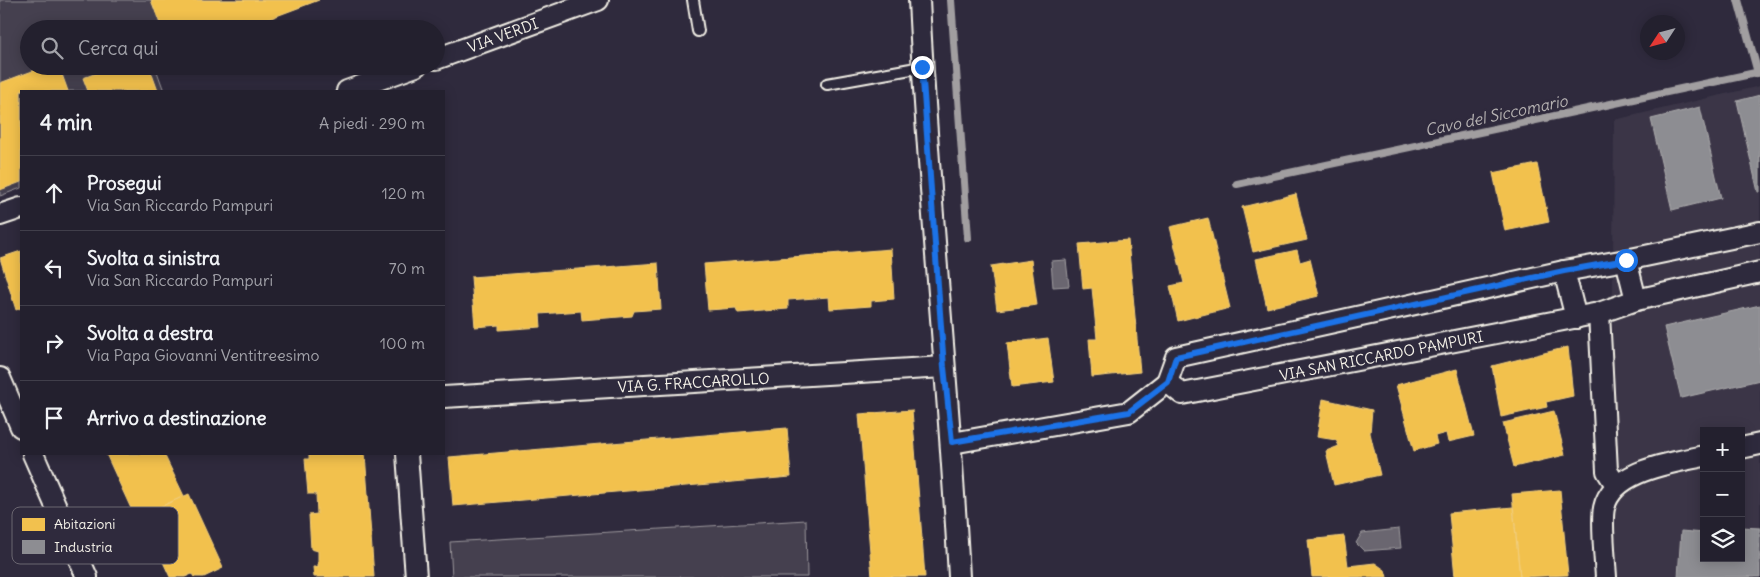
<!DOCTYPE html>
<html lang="it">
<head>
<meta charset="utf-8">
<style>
  :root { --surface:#23202e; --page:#2b2836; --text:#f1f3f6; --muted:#a3a3aa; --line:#403e4a }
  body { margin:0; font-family:Delius,sans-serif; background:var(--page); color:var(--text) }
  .controls { position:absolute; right:15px; bottom:15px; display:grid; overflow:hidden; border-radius:0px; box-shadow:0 2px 12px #0003 }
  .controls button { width:45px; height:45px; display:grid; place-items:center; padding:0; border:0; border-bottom:1px solid var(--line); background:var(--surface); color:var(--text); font:25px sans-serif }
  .compass { position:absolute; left:1640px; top:15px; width:45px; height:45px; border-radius:50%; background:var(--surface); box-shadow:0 2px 12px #0003; rotate:234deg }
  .stop { position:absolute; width:15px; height:15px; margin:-11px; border:4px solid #1a73e8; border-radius:50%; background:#fff }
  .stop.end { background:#1a73e8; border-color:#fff; box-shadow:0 1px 5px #0008 }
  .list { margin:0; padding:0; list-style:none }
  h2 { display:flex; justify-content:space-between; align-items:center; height:65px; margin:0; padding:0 20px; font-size:21px }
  h2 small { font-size:16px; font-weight:400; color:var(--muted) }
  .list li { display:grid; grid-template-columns:32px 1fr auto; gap:15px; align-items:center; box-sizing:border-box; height:75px; padding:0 20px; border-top:1px solid var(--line) }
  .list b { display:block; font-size:19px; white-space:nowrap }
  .list p { margin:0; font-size:16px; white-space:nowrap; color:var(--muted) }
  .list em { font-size:16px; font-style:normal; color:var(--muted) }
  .icon { flex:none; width:28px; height:28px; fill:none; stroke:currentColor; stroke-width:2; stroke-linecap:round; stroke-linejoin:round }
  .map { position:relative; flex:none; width:1760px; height:577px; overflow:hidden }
  .search { position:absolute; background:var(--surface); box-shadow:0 2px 12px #0003; left:20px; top:20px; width:425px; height:55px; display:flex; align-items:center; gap:12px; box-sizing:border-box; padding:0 18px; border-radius:28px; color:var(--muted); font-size:19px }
  .panel { position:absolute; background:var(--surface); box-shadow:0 2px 12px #0003; left:20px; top:90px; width:425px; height:365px; border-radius:0px }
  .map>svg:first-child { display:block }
  .built { fill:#3b3647; fill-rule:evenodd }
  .green { fill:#454050; stroke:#9c989c }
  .water { fill:#6a6670; stroke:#a19ea0 }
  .homes { fill:#f2c14e; stroke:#f3cf7c }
  .industry { fill:#8d8d92; stroke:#acabac }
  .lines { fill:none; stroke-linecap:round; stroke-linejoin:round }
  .stream { stroke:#a19ea0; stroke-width:8 }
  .lane-casing { stroke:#f4f1e8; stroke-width:14 }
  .street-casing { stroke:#f4f1e8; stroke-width:24 }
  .lane { stroke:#2f2a3d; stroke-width:10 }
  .street { stroke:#2f2a3d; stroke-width:20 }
  .route { stroke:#1a73e8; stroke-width:6 }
  .labels { text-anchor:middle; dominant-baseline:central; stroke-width:5; stroke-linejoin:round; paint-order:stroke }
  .street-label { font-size:15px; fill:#f4f1e8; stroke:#2f2a3d }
  .water-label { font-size:16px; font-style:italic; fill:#b6b2b2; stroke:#2f2a3d }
  .key { fill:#2f2a3d; stroke:#6a6670; stroke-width:1 }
  .key-label { font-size:14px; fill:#f4f1e8 }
</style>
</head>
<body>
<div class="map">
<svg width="1760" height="577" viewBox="0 0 1760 577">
  <rect width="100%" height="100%" fill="#2f2a3d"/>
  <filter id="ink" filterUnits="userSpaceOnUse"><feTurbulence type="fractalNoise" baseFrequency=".02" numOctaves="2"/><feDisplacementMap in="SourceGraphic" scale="10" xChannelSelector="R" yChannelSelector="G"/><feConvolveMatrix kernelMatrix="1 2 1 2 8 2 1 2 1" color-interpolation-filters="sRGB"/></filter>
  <g filter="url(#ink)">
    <!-- built -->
    <path class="built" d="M1760 86V577H1611L1614 120ZM1704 431H1741V558H1704Z"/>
    <!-- green -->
    <path class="green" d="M0 0H318L240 29H29V66H155L164 91H21V188L0 196Z
      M806 520 807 577H452L450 542Z"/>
    <!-- water -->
    <path class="water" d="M1066 260 1069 286 1053 287 1051 261Z
      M1399 529 1401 548 1364 551 1356 543 1362 533Z"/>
    <!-- homes -->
    <path class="homes" d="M151 0H319L242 29H162Z
      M46 66H59L68 91H21V182L0 190V83Z
      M116 66H149L158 91H88L83 78Z
      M1537 164 1549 222 1505 231 1493 173Z
      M1296 194 1307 240 1253 252 1242 207Z
      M1208 218 1230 308 1178 321 1170 286 1184 283 1170 227Z
      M1128 240 1140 372 1092 377 1089 339H1097L1092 288 1083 289 1079 244Z
      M891 249 894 299 871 301V306L830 309 829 297 788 300V309L738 313 736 308 708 310 704 264Z
      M1297 250 1300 262 1310 259 1319 296 1267 308 1256 259Z
      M21 251V308L16 310 0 258Z
      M1031 260 1037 305 997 310 991 266Z
      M658 263 661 309 634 311 632 316 582 320 581 311 540 314 541 327 499 330V325L475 327 471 277Z
      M1048 338 1054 382 1012 387 1007 343Z
      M1568 347 1573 396 1546 402 1547 407 1501 417 1492 366Z
      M1457 369 1474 436 1448 442 1446 433 1435 436 1437 444 1414 451 1396 385Z
      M1323 399 1372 410 1370 433 1380 475 1334 485 1326 451 1339 446 1336 440 1317 437Z
      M912 410 925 577H872L859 414Z
      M1554 411 1565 455 1514 467 1503 423Z
      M787 428 791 477 453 506 449 457Z
      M106 454H164L184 496 160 507 163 515 139 526Z
      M309 454H365L374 577H314L313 567H318V551L311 549 309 515 317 514 316 494H308L305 459H309Z
      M1560 490 1568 575 1520 577 1512 494Z
      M189 494 223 568 204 577H194L192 574 185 577H170L145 523 163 515 160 507Z
      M1513 507 1520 577H1455L1449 513Z
      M1344 536 1348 566 1375 563 1385 570 1387 577H1312L1308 540Z"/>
    <!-- industry -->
    <path class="industry" d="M1760 95V192H1758L1737 101Z
      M1700 107 1721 198 1672 210 1651 119Z
      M1760 305V380L1681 398 1664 327Z
      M1741 527 1760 528V577H1678L1681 531 1704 533V558H1741Z"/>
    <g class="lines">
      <!-- stream -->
      <path class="stream" d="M951 0 968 238
        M1738 0 1758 73
        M1237 184 1760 72"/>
      <!-- lane casing -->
      <g class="lane-casing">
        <path id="lane" d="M693 0 698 31
          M827 84 922 67"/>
      </g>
      <!-- street casing -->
      <g class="street-casing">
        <g id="street">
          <path d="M919 0C928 193 949 384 959 577"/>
          <path id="s1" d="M436 59 598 0"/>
          <path d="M347 91 416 66"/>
          <path d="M0 215 21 208"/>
          <path id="s2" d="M1760 232 1626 260 1564 271 1176 357 1167 382 1182 394 1599 313 1636 300 1760 272"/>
          <path d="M1626 260 1636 300"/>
          <path d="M1564 271 1576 318"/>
          <path d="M1599 313 1607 471 1616 485"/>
          <path d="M0 378 21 427"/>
          <path id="s3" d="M444 397 944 367"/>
          <path d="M952 443 1129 412 1167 382"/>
          <path d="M1741 448 1760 444"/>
          <path d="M33 454 87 577"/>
          <path d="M407 454 416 577"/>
          <path d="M1606 577C1605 561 1601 521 1604 508 1612 470 1672 463 1704 456"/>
        </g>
      </g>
      <!-- lane -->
      <use href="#lane" class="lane"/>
      <!-- street -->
      <use href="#street" class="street"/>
    </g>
  </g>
  <g class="lines" filter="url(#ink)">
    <!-- route -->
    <path class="route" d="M922 67 944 367 952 442 1129 412 1168 382 1176 357 1564 271 1626 260"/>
  </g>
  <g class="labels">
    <!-- street labels -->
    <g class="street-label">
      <text stroke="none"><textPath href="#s1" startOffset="71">VIA VERDI</textPath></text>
      <text stroke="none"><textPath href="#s2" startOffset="846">VIA SAN RICCARDO PAMPURI</textPath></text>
      <text stroke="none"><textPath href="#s3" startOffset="250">VIA G. FRACCAROLLO</textPath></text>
    </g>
    <!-- water labels -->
    <g class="water-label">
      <text transform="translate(1496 115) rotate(-12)">Cavo del Siccomario</text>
    </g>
  </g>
  <!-- legend -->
  <rect x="12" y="507" width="166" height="57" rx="8" class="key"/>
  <rect x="22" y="518" width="23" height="13" fill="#f2c14e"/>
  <rect x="22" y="540" width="23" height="14" fill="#8d8d92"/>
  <g class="key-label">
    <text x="54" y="529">Abitazioni</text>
    <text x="54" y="552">Industria</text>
  </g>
</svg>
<div class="controls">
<button>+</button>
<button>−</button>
<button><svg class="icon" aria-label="layers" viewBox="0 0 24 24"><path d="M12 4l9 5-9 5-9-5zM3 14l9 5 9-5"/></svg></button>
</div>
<svg class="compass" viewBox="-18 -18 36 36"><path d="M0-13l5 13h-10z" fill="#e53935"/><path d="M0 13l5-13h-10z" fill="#a3a3aa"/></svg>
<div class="stop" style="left:1626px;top:260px"></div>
<div class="stop end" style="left:922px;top:67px"></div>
<div class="search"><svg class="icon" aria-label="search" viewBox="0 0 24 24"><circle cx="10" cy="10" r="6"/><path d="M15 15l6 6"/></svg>Cerca qui</div>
<section class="panel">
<h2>4 min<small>A piedi · 290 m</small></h2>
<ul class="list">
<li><svg class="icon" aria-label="ahead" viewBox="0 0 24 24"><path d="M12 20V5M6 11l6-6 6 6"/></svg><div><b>Prosegui</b><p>Via San Riccardo Pampuri</p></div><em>120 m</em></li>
<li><svg class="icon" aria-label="left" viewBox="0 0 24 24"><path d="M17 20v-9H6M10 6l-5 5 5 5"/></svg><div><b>Svolta a sinistra</b><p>Via San Riccardo Pampuri</p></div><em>70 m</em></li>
<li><svg class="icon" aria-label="right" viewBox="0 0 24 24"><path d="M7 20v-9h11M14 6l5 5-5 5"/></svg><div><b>Svolta a destra</b><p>Via Papa Giovanni Ventitreesimo</p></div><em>100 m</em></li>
<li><svg class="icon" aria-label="arrive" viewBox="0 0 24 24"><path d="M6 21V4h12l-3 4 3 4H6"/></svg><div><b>Arrivo a destinazione</b></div></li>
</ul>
</section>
</div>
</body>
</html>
